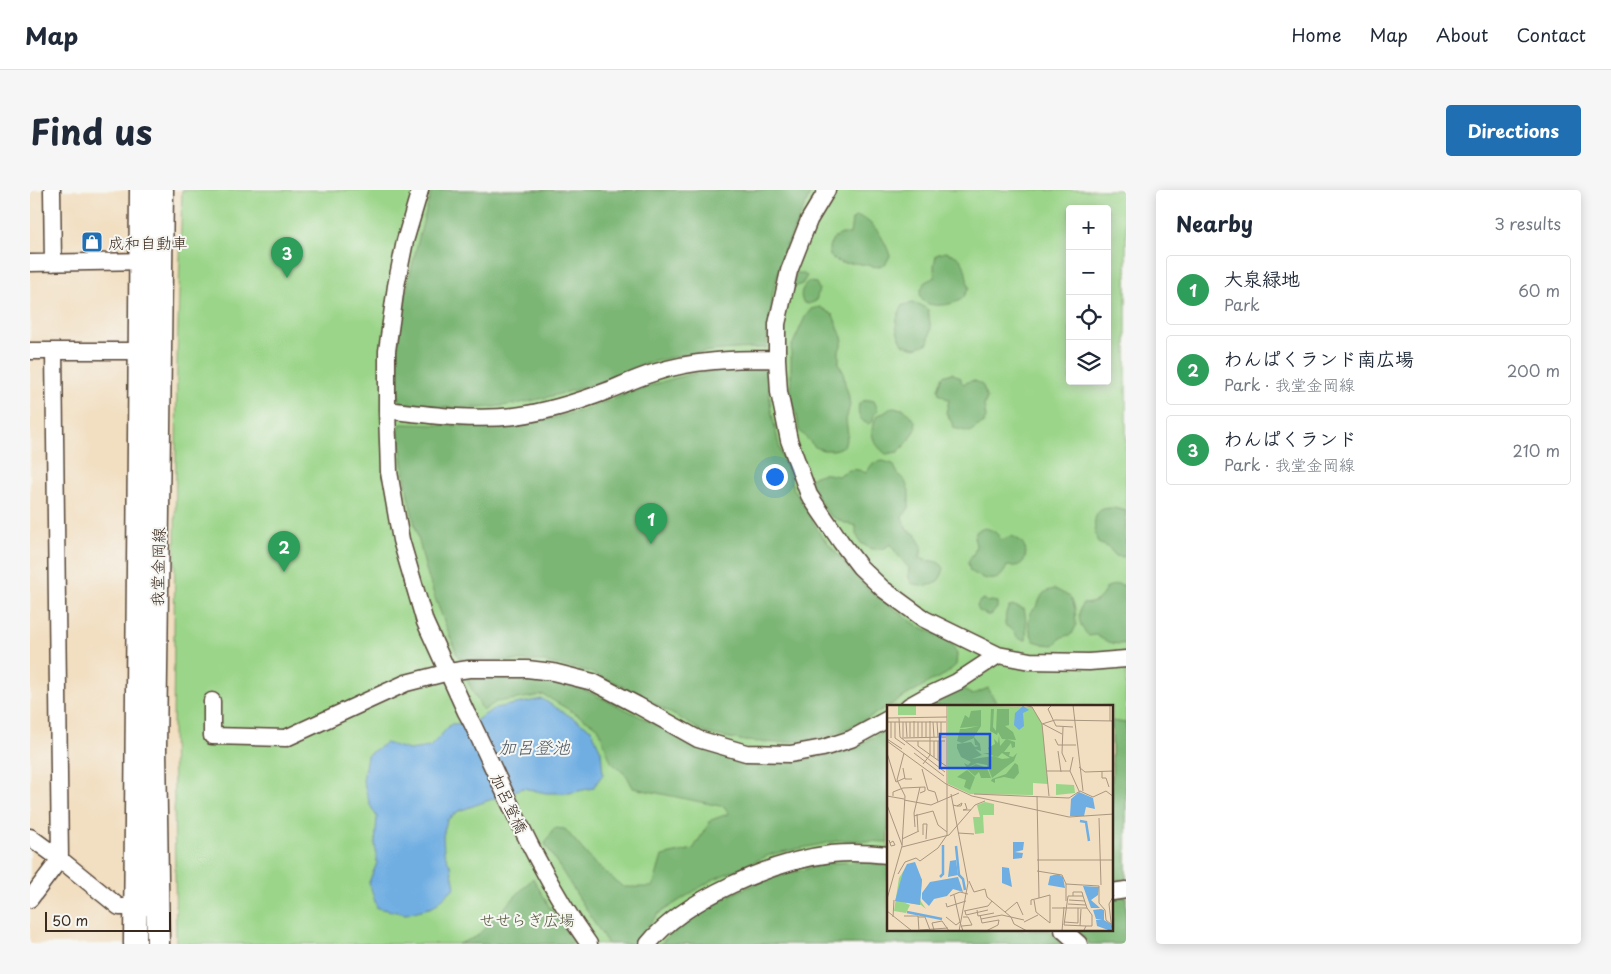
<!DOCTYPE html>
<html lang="en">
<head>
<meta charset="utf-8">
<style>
  :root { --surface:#fff; --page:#f6f6f7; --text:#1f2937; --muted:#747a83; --line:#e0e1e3; --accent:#1f6fb2 }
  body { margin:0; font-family:"Playpen Sans","Klee One",sans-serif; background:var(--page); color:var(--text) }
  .controls { position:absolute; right:15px; top:15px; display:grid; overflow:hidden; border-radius:5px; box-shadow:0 2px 12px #0003 }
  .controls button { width:45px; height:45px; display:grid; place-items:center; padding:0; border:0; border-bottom:1px solid var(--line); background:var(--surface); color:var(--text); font:25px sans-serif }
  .scale { position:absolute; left:15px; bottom:12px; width:126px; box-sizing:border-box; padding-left:5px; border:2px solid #3b2a1e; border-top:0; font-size:14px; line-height:18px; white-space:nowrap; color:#3b2a1e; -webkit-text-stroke:4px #f6f6f2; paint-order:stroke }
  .you { position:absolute; left:744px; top:286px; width:18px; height:18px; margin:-12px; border:4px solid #fff; border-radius:50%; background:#1a73e8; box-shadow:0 0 0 8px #1a73e833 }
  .badge { display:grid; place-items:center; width:32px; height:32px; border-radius:50%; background:var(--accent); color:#fff; font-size:16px; font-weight:700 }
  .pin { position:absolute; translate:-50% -41px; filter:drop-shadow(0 1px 2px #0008) }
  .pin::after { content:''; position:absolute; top:26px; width:18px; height:15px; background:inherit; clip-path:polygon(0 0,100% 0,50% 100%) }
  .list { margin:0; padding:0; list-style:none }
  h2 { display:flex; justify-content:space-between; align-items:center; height:65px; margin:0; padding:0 20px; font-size:21px }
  h2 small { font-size:16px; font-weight:400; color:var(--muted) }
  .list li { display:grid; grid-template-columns:32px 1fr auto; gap:15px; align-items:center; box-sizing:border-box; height:70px; margin:0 10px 10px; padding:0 10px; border:1px solid var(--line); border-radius:5px }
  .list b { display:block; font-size:19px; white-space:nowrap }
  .list p { margin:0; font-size:16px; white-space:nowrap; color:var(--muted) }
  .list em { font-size:16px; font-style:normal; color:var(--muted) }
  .icon { flex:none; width:28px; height:28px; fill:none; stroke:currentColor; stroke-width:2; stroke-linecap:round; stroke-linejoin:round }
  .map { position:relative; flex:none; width:1096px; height:754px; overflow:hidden; border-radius:5px }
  header { display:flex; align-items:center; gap:30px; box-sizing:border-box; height:70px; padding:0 25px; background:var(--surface); border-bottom:1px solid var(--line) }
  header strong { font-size:24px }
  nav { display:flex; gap:28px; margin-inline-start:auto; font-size:18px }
  .intro { display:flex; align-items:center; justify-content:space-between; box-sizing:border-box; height:120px; padding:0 30px }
  h1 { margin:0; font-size:35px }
  .button { padding:12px 22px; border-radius:5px; background:var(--accent); color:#fff; font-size:18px; font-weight:700 }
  main { display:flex; gap:30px; padding:0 30px }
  aside { flex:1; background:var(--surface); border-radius:5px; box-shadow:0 2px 12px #0003 }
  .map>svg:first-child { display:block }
  .green { fill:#9bd589; stroke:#6b8054; fill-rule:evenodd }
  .forest { fill:#7cb675; stroke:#5c704a }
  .water { fill:#6faee2; stroke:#556c80 }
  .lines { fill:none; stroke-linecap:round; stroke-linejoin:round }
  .street-casing { stroke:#564536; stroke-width:19 }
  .secondary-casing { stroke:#564536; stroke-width:25 }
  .street { stroke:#fff; stroke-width:16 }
  .secondary { stroke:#fff; stroke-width:22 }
  .labels { text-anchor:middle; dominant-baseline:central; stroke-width:4; stroke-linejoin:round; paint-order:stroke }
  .poi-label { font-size:16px; fill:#3b2a1e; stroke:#f6f6f2; text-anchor:start }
  .street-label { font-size:16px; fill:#3b2a1e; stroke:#f6f6f2 }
  .park-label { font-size:16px; fill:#535539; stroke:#f6f6f2 }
  .water-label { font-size:18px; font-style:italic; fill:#4d5863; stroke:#f6f6f2 }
  .inset-river { fill:none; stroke:#6faee2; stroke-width:2.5 }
  .inset-road { fill:none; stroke:#a9967f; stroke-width:1 }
  .view { fill:#1d4ed8; fill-opacity:0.15; stroke:#1d4ed8; stroke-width:2.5 }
  .inset-edge { fill:none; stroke:#3b2a1e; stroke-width:2.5 }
</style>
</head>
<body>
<header>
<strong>Map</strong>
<nav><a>Home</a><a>Map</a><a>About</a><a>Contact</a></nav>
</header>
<div class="intro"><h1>Find us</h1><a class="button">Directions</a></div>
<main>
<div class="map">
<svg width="1096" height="754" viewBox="0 0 1096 754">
  <rect width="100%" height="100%" fill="#f6f6f2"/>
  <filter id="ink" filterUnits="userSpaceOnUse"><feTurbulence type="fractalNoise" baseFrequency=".02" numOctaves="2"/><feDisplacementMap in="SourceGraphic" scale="10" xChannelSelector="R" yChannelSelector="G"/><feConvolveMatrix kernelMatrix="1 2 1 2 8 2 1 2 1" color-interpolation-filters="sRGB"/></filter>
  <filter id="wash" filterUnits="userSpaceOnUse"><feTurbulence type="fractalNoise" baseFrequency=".0096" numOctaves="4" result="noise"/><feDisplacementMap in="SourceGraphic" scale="20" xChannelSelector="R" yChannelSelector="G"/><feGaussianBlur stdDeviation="1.12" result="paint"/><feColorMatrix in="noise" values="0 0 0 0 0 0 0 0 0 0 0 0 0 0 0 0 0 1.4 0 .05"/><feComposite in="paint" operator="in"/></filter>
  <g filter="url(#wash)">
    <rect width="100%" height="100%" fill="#f2dec0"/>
    <!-- green -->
    <path class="green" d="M152 0H1096V754H146L143 538 147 170ZM1040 19H1077V191H1040ZM858 516H1082V740H858Z"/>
    <!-- forest -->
    <path class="forest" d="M402 0H782L754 61 743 102 736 158C695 158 654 163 615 174 597 179 580 190 562 195 530 204 496 214 462 217 433 220 400 217 371 213 362 190 367 162 370 138 377 91 389 46 402 0Z
      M825 27C842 26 856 52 860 66L855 75C843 79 842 75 831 74 815 71 815 78 800 66L799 57 804 48 812 44H820L822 30Z
      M915 62C938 67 934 80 939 98 937 101 935 105 933 108 924 116 890 121 890 103 891 100 893 95 895 92L905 87 904 76 906 65Z
      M766 83H772L777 86 772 94 762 98Z
      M779 92 786 93 789 99 786 111 778 114 773 112C769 104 772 97 779 92Z
      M883 113 891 115 898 120 901 139 898 153 886 158 874 155C864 139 864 131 873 115Z
      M790 117 803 125 813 150 809 161V175L813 181 815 194 818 203 820 215 816 230 818 244 814 256 804 260H793L785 257 769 240 767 226 761 212V158L775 127 781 119Z
      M737 179 741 220 750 260 764 299 790 344 838 400 888 436 920 450 927 464 926 475 916 484 901 491 831 532 804 544 777 550 748 553 715 551 675 543 655 531 592 496 557 481 509 471 434 470 428 467 405 408 395 376 378 306 368 240 371 234C421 235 470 239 519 229 565 219 608 197 653 186 680 179 709 180 737 179Z
      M922 183 931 188V191L934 194C942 189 946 190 953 196L957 208 954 215 956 228 953 234 948 236 940 242 923 238 922 233 916 223 919 210 909 204 908 199 913 186Z
      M840 210 844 211 848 220 844 225 843 231 838 234C829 230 827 224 829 214L832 211Z
      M861 218 874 219 885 231 886 239 879 251 868 262 856 264C848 258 839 247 843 236 844 233 846 229 847 225L854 223Z
      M853 271 863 274 868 284 875 291 879 301V318L872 327 877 340 885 344 892 356 890 368C899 373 908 368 914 378 910 397 897 398 881 393L878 385 879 378 866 363 861 354 853 359H841L831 353 826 344V336L815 333 799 325 778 291C789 282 795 283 808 286 819 279 824 277 836 283L843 273Z
      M1084 318 1096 321V365L1093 367 1086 366 1078 357 1068 353C1065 344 1061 326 1071 320 1074 318 1080 318 1084 318Z
      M955 338C963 340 967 342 971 350L981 346C984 347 987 348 989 350 999 356 998 375 985 376 982 377 980 376 977 376 969 396 955 390 940 381L938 373 940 368 944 363 946 355 944 347 947 341Z
      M1088 394 1096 396V453C1086 456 1074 451 1066 445L1059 446C1050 438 1046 426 1052 414 1067 413 1070 410 1077 397Z
      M1025 399 1040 407 1043 412 1045 419 1046 436 1042 444 1032 447 1024 455 1014 454 1004 451C1000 443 996 432 1001 423 1002 421 1004 419 1006 417 1013 406 1009 402 1025 399Z
      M954 409 958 412 961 411 967 412V418L961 425H957L949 421 947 416 949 412Z
      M984 416 994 419C996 424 997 445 996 450 984 449 988 445 982 440 980 438 977 437 975 435L976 423 979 417Z
      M442 485 498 486 544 495 597 520 668 556 720 571 772 570 810 563 858 540V652L812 650 742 664 682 690 628 724 602 754H578L515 654 524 638 535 639 564 673 593 697H623L632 666 663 659 681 630 698 624 695 617 603 598 597 586 581 572 568 537 514 505 466 512 453 521 437 490Z
      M932 498 942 505 958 498 968 516H893Z
      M1082 531 1096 533V690H1082Z
      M831 672 858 675V740H1018L1033 754H630L650 736 702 704 735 690 798 673Z
      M503 688 521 720 546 754H428L446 747Z
      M1082 707H1096V754H1060L1047 740H1082Z"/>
    <!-- water -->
    <path class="water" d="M512 509 561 539 571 561 573 584 563 598 539 603H516L493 598 429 621 417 630 413 646 414 662 421 677 425 697 403 717 376 724 347 718 339 692 347 673 345 654 347 627 340 615 333 591 337 565 356 553 379 560 400 557 421 534 442 533 465 518Z"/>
  </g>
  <g filter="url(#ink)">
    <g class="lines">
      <!-- street casing -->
      <g class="street-casing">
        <path id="street" d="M22 0 23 73
          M390 0 375 51 366 96 357 161V220L359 282 371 350 395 432 436 522 442 533C478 608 510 686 559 754
          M797 0 779 30 759 81 747 134V169L749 202 759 250 779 305 811 352 830 377 853 399 894 429 968 465 1000 471 1059 472 1096 469
          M0 73 120 71
          M0 161H109
          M357 220C399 225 443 231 485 226 516 222 548 212 577 201 592 195 607 188 623 183 662 170 705 169 747 169
          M182 511V546L256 548 376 493 419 482 439 479H497L523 482 563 492 607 515 668 549 716 563 760 564 793 558 821 549 858 529
          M879 516 897 506 927 492 968 465
          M0 647 30 669 89 717H116
          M1082 702 1096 700
          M0 709 30 669 24 161
          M1033 740 1049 754
          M618 754C655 709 743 671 801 664 820 662 840 663 858 665"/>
      </g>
      <!-- secondary casing -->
      <g class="secondary-casing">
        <path id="secondary" d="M105 754 111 0
          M128 754 125 559 132 0"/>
      </g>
      <!-- street -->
      <use href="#street" class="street"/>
      <!-- secondary -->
      <use href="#secondary" class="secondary"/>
    </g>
  </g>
  <!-- icons -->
  <defs>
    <g id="shop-square" transform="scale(1.125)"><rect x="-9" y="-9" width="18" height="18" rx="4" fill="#1f6fb2" stroke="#f6f6f2"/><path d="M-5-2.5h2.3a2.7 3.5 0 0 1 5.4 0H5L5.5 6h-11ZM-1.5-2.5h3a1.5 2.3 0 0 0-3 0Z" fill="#fff"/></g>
  </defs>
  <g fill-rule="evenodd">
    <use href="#shop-square" x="62" y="52"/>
  </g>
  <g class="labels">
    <!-- poi labels -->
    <g class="poi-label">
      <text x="78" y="52">成和自動車</text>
    </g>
    <!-- street labels -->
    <g class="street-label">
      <text transform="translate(127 377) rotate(-89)">我堂金岡線</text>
      <text transform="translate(480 613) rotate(65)">加呂登橋</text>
    </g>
    <!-- park labels -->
    <g class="park-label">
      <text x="497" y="729">せせらぎ広場</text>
    </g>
    <!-- water labels -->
    <g class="water-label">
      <text x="504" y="556">加呂登池</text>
    </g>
  </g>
  <!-- overview -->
  <g transform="translate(857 515)">
    <rect width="226" height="226" fill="#f2dec0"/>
    <path d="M11 0H29V10H11ZM61 0 145 2 155 18 161 79 146 78V90L83 89 61 79ZM169 79 187 80 188 88 169 90ZM98 97 107 99V110H96L97 128 88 129 86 112H93L90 100ZM16 167 35 174 33 195 39 204 34 200 16 197 23 200 19 208 7 206 12 173Z" fill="#9bd589"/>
    <path d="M104 4H107L106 22 109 26 110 4H122V20L118 21 126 27 129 35 115 34 111 27 110 30 103 26ZM94 5V21L87 32 93 39 94 46 88 44 95 50 85 54 107 51 115 54 123 53 115 48 111 52 96 48H104L101 43 108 39 107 34 111 38 112 30 113 41 119 34 128 37V42L125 43 124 38 117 47H123L122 51 126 52 130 48 127 56 105 73 100 60 90 58 80 63 77 58 81 60 84 57 74 52 70 43V39L84 37 88 42 92 41 88 40 87 33 75 38 70 36 73 24H78L92 21 73 23 78 10 82 13 84 6ZM128 58 131 60 132 68 127 74 117 72 108 74V78L104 76 105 74 119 69ZM89 59 100 63 104 73H94L92 67 88 71 80 64ZM80 65 88 72 83 85 77 82 79 75 70 72Z" fill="#7cb675"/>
    <path d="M136 1 142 5 136 8 137 21 132 25 127 20 128 8ZM192 87 206 93 208 104 199 102 197 111H183L184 94ZM126 137H137L136 145 128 147 136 148 135 153 126 154ZM69 155 71 170 61 172 63 156ZM28 157 35 175 33 200 8 196 16 167 20 159ZM115 162 122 163 125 182 115 178ZM171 169 176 172 178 183 161 180 163 171ZM71 172 76 187 66 184 60 191 47 194 42 201 35 194V188L43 177ZM196 181 212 182 211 190 204 195 213 203H204ZM214 204 217 205V215L224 219V226L210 221 209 215H215L209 214 206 205Z" fill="#6faee2"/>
    <path class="inset-river" d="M193 116 199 117 202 136M69 141 72 170 76 174 78 185M53 172 56 169V140M20 207 55 214"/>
    <path class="inset-road" d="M137 0 145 2 155 19 162 91M165 0 161 4 169 21 186 22M186 0 196 86M223 0V16M0 13 60 12M12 13 13 32 58 67M27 16V32M0 17H59M4 17V33M8 17V33L18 40M16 17V32M19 17 20 32M23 17V32M31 17V32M35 17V32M39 17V32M46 17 47 32M50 17 51 32M54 17V32M155 19 168 15 227 16M156 19 175 29M176 22 175 48 179 57M15 33 59 32M0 34 15 44M168 34 171 40H189M0 36 59 79 85 91 182 112 227 109M19 36H58M31 36V41L59 61M47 36V52M51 36V55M171 46 174 67M0 48 9 77 18 73M27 48 57 71M186 52 183 66 192 86M36 59 43 50V16M54 60V36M192 62 198 67 227 66M16 63 18 74H25M35 64 41 85M160 66H183M215 66V73H219L222 82M41 85 48 87 51 97M64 89 81 178 72 226M87 89 182 93 193 86 206 92 219 86 227 92M0 91 17 94M6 91V87L16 83 38 82V86L33 88M17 95 44 100 72 88M78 98 80 104 76 105H84M0 100 15 140M66 100 70 101H74L75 98 70 101M30 109 31 126M27 111 46 106 51 120 60 127M212 113 214 180M28 122 27 108 33 82M71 128 87 129M36 130V119H40L39 134M60 130V0M15 134 32 126M2 135 4 141 8 140 6 136 3 138M15 142 62 130 88 100 98 96M150 155H227M150 166 175 170 179 179 212 181V198L218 205 219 215 224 219M11 169 18 157 29 153 33 156 51 143 60 130M82 176 87 187 98 184 100 192 124 212 127 219 140 226M179 179V196M67 190 73 217M63 191 73 187 81 189M186 191V187H195L196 191M0 194 15 141 18 91 10 75 17 48M147 195 149 207 163 218V190L152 193M182 195 198 196M59 198 60 202 79 196M181 199 199 200M144 200V195L152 193 150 91M165 203H200L205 210V221H199L197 225M90 205 91 211 107 208M0 206 25 226M77 206 101 201 105 196M78 206 79 210 101 205M118 207 130 197 136 210M93 210 95 218 112 215M17 211H31L32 226M6 212 7 195M31 212H38L43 225M59 212 69 220 73 217 76 226M94 214 115 210 137 215M137 217 151 210M177 217 191 218V203M75 221 85 220 81 212H76M193 221 194 204M199 221 177 220 181 191H196L200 203M33 225 61 223M47 225 45 218 55 216 62 226M99 226 111 220 112 215M175 226 177 202M225 226 222 199 227 190"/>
    <path class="view" d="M53 29H103V63H53Z"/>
    <rect width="226" height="226" class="inset-edge"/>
  </g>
</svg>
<div class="controls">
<button>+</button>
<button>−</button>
<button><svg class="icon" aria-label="locate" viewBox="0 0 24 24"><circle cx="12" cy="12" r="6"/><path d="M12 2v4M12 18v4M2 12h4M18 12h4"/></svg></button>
<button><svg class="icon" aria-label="layers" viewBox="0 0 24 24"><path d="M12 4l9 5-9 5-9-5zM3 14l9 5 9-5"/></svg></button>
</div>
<div class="scale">50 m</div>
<div class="you"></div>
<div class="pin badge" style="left:621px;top:354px;background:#2e9e5b">1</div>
<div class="pin badge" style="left:254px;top:382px;background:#2e9e5b">2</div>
<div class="pin badge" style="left:257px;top:88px;background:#2e9e5b">3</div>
</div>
<aside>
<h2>Nearby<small>3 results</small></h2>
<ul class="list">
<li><span class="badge" style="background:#2e9e5b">1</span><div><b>大泉緑地</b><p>Park</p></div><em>60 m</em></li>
<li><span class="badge" style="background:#2e9e5b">2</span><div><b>わんぱくランド南広場</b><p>Park · 我堂金岡線</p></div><em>200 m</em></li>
<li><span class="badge" style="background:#2e9e5b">3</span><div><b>わんぱくランド</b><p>Park · 我堂金岡線</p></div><em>210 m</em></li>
</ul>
</aside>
</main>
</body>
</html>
